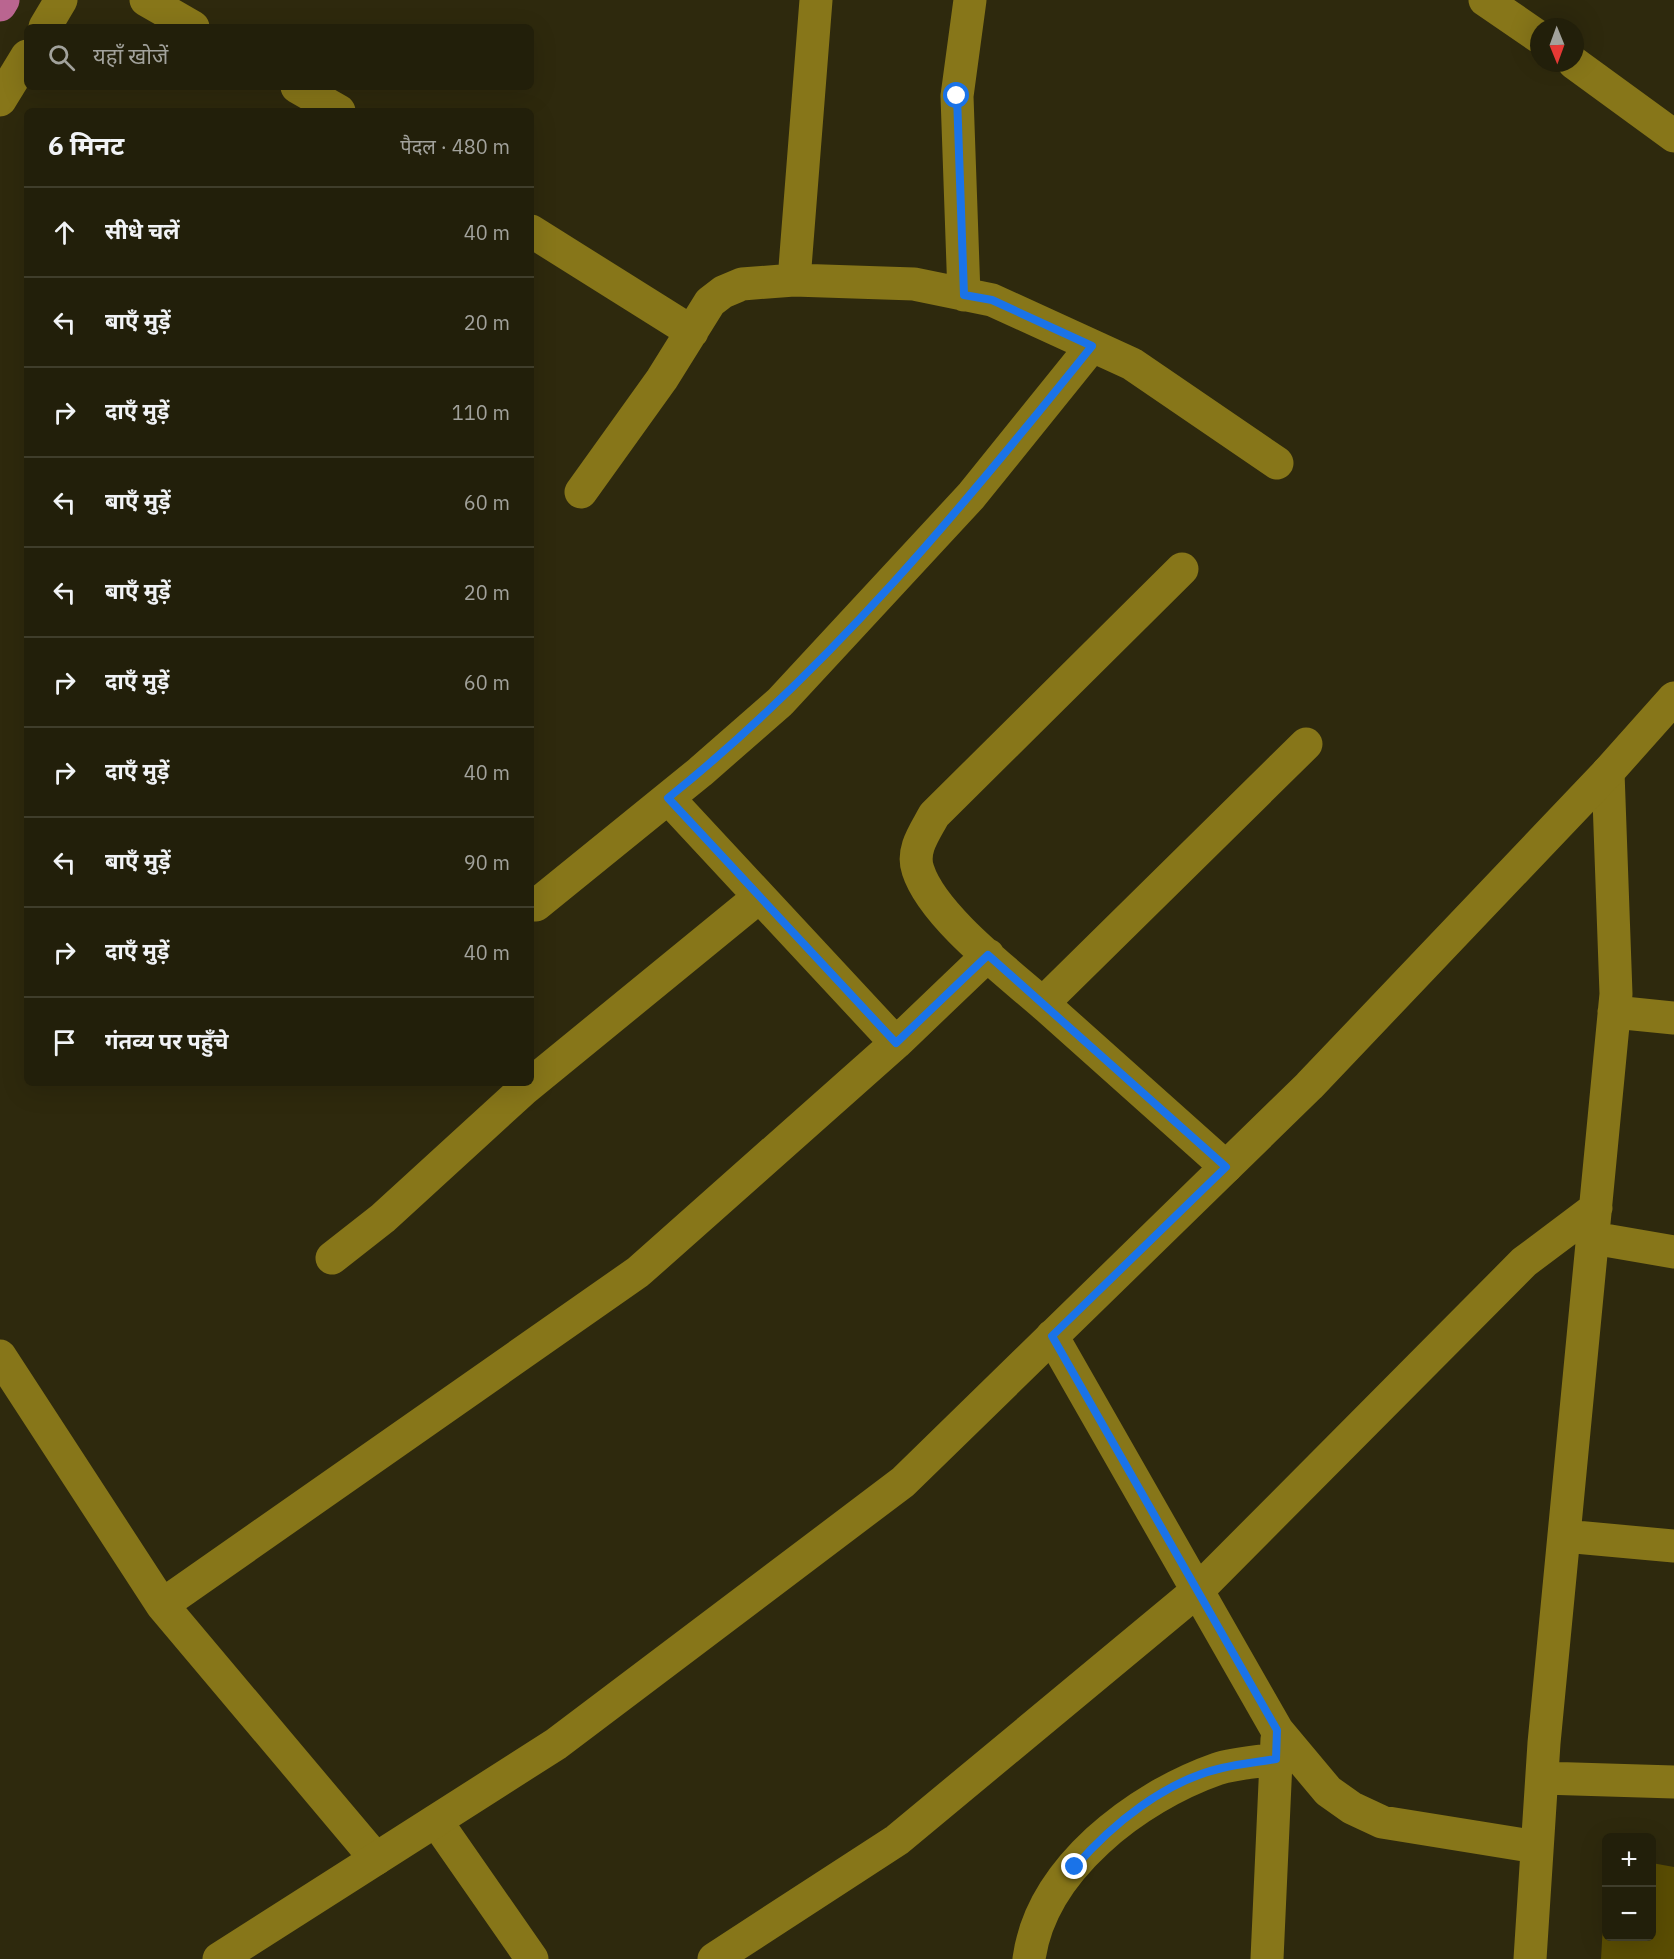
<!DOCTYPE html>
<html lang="hi">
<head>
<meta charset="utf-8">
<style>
  :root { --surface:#221f0a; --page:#2e2c18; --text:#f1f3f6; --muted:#a2a29c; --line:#3f3d2b }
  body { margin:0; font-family:"IBM Plex Sans","Noto Sans Devanagari",sans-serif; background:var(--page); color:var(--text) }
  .controls { position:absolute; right:18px; bottom:18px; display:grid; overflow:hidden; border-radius:9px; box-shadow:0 6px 24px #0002 }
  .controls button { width:54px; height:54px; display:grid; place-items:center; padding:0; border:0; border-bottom:2px solid var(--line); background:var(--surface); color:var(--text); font:30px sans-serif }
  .compass { position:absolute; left:1530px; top:18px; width:54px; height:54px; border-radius:50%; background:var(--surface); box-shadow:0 6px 24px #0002; rotate:179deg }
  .stop { position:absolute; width:18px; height:18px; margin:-14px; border:4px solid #1a73e8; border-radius:50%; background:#fff }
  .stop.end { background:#1a73e8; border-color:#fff; box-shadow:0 2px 6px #0008 }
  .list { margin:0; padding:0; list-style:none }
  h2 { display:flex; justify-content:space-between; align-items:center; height:78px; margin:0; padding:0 24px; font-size:26px }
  h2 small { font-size:20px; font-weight:400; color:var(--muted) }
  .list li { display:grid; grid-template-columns:39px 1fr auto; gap:18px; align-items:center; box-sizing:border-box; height:90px; padding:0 24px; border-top:2px solid var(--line) }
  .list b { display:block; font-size:22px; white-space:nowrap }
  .list em { font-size:20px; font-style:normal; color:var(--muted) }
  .icon { flex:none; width:33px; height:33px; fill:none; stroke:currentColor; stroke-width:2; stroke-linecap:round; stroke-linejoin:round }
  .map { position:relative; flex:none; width:1674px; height:1959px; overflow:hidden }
  .search { position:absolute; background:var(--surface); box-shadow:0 6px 24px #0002; left:24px; top:24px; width:510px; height:66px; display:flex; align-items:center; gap:15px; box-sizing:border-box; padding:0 21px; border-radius:9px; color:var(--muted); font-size:22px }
  .panel { position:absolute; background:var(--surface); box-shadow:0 6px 24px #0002; left:24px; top:108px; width:510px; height:978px; border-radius:9px }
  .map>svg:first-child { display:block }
  .green { fill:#5a4d03 }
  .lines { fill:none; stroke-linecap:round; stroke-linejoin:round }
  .minor { stroke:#877619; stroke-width:33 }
  .tertiary { stroke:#877619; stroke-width:33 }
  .secondary { stroke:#877619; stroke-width:33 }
  .trunk { stroke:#ba6590; stroke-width:33 }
  .route { stroke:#1a73e8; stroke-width:8 }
</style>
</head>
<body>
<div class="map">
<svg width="1674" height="1959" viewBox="0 0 1674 1959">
  <rect width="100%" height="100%" fill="#2e290d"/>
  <!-- green -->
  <path class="green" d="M1652 1863 1674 1867V1959H1601L1606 1870V1936H1652Z"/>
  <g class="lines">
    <!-- minor -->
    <path class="minor" d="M146 0 193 27
      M1485 0 1539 37
      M1574 63 1674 136
      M297 87 339 111
      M531 231 692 332
      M794 280 816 0
      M964 295 957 96 970 0
      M581 492 662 379 710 302 723 292 742 284 794 280 914 284 992 300 1132 364 1277 463
      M1182 569 934 815C925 832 911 850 918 870 933 917 1011 975 1048 1008 1107 1061 1167 1114 1226 1167
      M668 798 896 1043
      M536 905 700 772 780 702 971 496 1092 346
      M1043 1003 1306 744
      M1614 1012 1674 1018
      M1593 1238 1674 1252
      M332 1258 383 1218 523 1090 759 897
      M1052 1336 1277 1730 1328 1791 1352 1808 1382 1822 1537 1847
      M0 1356 162 1605 376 1859
      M1564 1536 1674 1546
      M162 1605 638 1272 896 1043 988 955
      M1542 1778 1674 1782
      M436 1821 532 1959
      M714 1959 897 1840 1197 1591 1524 1262 1596 1208
      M1029 1959C1041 1869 1137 1797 1217 1769 1235 1763 1257 1762 1276 1759
      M1267 1959 1277 1739
      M1530 1959 1544 1743 1616 994 1608 772"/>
    <!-- tertiary -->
    <path class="tertiary" d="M45 27 61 0
      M0 100 27 56"/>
    <!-- secondary -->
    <path class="secondary" d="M219 1959 556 1744 903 1482 1309 1086 1608 772 1674 698"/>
    <!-- trunk -->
    <path class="trunk" d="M0 5 3 0"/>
  </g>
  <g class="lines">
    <!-- route -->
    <path class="route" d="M957 96 964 295 992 300 1092 346C963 507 830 668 668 798L896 1043 988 955 1226 1167 1052 1336 1277 1730 1276 1759C1258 1762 1239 1764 1222 1768 1165 1781 1112 1824 1075 1867"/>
  </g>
</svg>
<div class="controls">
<button>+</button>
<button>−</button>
</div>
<svg class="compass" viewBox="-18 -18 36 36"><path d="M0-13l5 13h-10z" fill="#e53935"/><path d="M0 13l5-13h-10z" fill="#a2a29c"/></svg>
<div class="stop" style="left:957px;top:96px"></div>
<div class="stop end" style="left:1075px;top:1867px"></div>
<div class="search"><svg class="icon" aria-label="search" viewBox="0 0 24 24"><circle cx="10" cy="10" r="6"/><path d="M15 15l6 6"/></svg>यहाँ खोजें</div>
<section class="panel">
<h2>6 मिनट<small>पैदल · 480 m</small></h2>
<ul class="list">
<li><svg class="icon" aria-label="ahead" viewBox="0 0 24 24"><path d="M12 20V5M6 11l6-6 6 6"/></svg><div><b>सीधे चलें</b></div><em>40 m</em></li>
<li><svg class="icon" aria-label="left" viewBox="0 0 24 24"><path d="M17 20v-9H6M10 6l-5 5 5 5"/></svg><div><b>बाएँ मुड़ें</b></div><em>20 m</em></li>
<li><svg class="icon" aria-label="right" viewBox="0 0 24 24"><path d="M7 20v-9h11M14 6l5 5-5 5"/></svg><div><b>दाएँ मुड़ें</b></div><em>110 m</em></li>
<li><svg class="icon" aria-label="left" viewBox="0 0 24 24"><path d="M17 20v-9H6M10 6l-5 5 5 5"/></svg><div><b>बाएँ मुड़ें</b></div><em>60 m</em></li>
<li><svg class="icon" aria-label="left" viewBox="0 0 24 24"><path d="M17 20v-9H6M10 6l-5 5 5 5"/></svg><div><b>बाएँ मुड़ें</b></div><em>20 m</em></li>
<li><svg class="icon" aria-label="right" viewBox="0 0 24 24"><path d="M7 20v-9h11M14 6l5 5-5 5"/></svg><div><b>दाएँ मुड़ें</b></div><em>60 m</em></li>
<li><svg class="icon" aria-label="right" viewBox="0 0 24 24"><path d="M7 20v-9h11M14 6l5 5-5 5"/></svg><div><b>दाएँ मुड़ें</b></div><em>40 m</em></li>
<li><svg class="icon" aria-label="left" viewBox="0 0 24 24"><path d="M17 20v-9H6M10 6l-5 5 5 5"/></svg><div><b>बाएँ मुड़ें</b></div><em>90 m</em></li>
<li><svg class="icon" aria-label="right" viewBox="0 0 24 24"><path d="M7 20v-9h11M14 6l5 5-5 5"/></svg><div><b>दाएँ मुड़ें</b></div><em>40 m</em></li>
<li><svg class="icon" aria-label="arrive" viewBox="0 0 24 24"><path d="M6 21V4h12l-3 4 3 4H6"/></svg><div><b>गंतव्य पर पहुँचे</b></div></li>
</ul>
</section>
</div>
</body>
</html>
